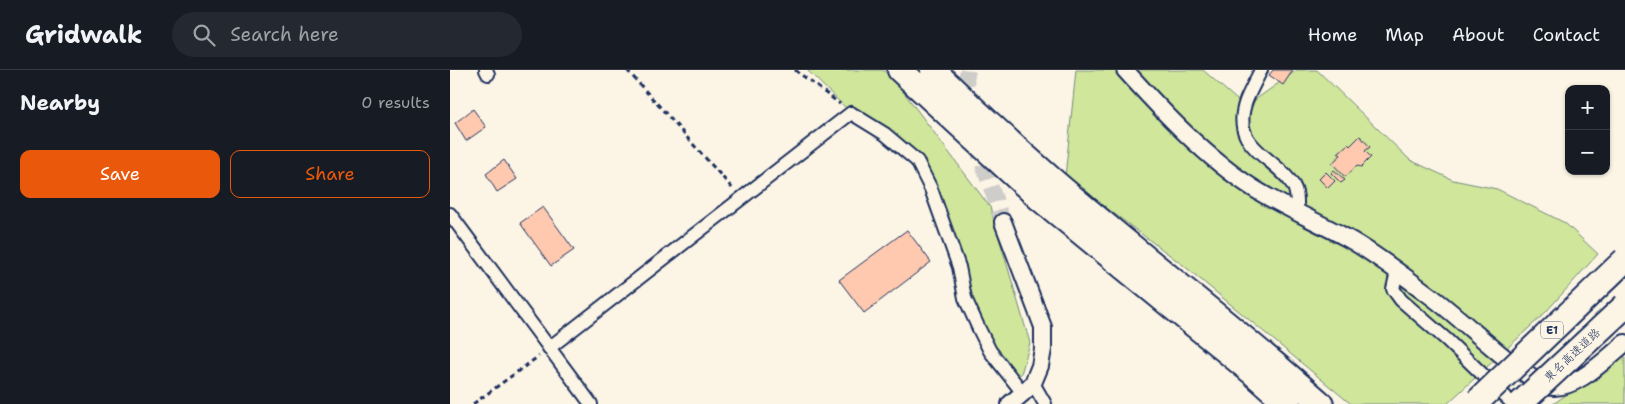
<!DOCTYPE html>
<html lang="en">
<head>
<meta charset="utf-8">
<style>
  :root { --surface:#171b24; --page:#242831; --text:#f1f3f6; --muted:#9ea1a6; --line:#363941; --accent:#ea580c }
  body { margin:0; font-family:"Shantell Sans","Klee One",sans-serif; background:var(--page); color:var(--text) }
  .controls { position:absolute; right:15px; top:15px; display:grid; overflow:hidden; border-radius:10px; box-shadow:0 1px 4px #0004 }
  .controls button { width:45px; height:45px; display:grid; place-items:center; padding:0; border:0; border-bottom:1px solid var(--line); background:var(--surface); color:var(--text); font:25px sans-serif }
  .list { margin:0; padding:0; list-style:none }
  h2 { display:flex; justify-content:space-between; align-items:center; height:65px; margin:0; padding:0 20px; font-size:21px }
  h2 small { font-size:16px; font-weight:400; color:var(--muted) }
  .actions { display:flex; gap:10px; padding:15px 20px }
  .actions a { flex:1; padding:11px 0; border:1px solid var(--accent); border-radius:10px; text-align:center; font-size:18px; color:var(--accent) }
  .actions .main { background:var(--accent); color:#fff }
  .icon { flex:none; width:28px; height:28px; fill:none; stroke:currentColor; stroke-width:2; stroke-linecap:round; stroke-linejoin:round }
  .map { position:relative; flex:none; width:1175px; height:334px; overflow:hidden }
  header { display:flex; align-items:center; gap:30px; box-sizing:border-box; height:70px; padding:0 25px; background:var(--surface); border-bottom:1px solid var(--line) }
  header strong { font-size:24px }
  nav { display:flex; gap:28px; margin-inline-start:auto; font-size:18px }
  .search { width:350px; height:45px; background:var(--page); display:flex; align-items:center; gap:12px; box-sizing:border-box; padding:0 18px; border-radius:28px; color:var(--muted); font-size:19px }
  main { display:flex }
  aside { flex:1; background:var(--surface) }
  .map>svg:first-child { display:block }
  .green { fill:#cfe69b; stroke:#758a7c }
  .building { fill:#fec9af; stroke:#1b2f5e }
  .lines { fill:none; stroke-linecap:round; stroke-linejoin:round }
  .tertiary-tunnel { stroke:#cfcdca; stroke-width:16; stroke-dasharray:16 8; stroke-linecap:butt }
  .minor-casing { stroke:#1b2f5e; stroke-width:16 }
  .tertiary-casing { stroke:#1b2f5e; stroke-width:20 }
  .motorway-casing { stroke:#1b2f5e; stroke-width:28 }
  .path { stroke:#1b2f5e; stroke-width:3; stroke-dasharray:5 4; stroke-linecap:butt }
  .minor { stroke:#fcf5e5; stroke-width:12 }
  .tertiary { stroke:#fcf5e5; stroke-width:16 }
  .motorway { stroke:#fcf5e5; stroke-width:24 }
  .motorway-bridge-casing { stroke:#1b2f5e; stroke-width:28; stroke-linecap:butt }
  .motorway-bridge { stroke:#fcf5e5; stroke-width:24 }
  .labels { text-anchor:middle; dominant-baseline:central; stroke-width:4.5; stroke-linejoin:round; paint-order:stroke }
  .shield { fill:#fcf5e5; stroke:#5e6a86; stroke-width:1 }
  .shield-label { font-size:11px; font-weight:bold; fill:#1b2f5e }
  .street-label { font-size:12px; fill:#1b2f5e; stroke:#fcf5e5 }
</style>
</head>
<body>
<header>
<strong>Gridwalk</strong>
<div class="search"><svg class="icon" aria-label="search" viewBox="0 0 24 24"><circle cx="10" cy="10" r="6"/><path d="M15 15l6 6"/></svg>Search here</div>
<nav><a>Home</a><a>Map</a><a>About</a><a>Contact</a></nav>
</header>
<main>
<aside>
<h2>Nearby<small>0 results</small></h2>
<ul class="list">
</ul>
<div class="actions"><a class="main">Save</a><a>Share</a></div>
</aside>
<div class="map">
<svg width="1175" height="334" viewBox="0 0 1175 334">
  <rect width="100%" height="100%" fill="#fcf5e5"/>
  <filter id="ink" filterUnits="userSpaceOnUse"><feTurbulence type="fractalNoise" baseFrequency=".02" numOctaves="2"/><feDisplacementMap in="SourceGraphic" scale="10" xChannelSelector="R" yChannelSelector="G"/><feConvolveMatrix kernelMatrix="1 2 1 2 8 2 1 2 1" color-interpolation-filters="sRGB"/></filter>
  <g filter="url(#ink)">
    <!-- green -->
    <path class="green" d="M357 0H433L446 12 540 137 580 273 571 304 566 307 529 259 481 119 454 79 401 43Z
      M626 0H753L795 37 847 0H867L960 90 1003 110 1047 119 1115 153 1148 184 1094 244 997 334H901L733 195 615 107Z
      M1175 284V334H1103Z"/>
    <!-- building -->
    <path class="building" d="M823 0H843L833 15 819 5Z
      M23 39 36 57 16 71 5 53Z
      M910 66 920 77 915 81 921 87 911 97 907 96 895 107 882 93 891 85 888 83 898 74 900 76Z
      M54 90 67 109 47 122 36 104Z
      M884 100 895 110 891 113 881 103Z
      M876 102 885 111 878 118 869 109Z
      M93 137 124 180 101 196 70 153Z
      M457 160 481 192 414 243 389 210Z"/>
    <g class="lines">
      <!-- tertiary-tunnel -->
      <path class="tertiary-tunnel" d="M518 0 516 9 520 37
        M527 71 530 86 553 152"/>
      <!-- minor casing -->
      <g class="minor-casing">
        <path id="minor" d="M36 0 38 4
          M811 0C806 10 800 21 796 31 779 78 825 86 843 115 848 123 847 133 847 142
          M0 144 141 334
          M947 201 943 219 951 230 997 270 1063 334
          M99 278 401 43 435 64 467 91 481 119 509 197 515 228 529 259 540 281 573 323
          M583 313 595 334"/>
      </g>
      <!-- tertiary casing -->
      <g class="tertiary-casing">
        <path id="tertiary" d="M675 0C713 42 756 88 803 118 833 137 866 151 897 168 926 184 952 205 978 224 1008 246 1034 272 1063 294 1073 302 1085 312 1098 316 1123 323 1157 288 1175 273
          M553 152 593 257V279L590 296 583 313 573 323 560 334"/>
      </g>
      <!-- motorway casing -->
      <g class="motorway-casing">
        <path id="motorway" d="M450 0 589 128 803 303 838 334
          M483 0C521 37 560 73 600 108 689 185 783 256 871 334"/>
      </g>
      <!-- path -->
      <path class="path" d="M177 0 283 119
        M345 0 390 34
        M23 334 89 286"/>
      <!-- minor -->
      <use href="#minor" class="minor"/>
      <!-- tertiary -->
      <use href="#tertiary" class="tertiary"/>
      <!-- motorway -->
      <use href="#motorway" class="motorway"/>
      <!-- motorway-bridge casing -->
      <g class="motorway-bridge-casing">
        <path id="motorway-bridge" d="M1028 331 1175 190
          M1070 334 1175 236"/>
      </g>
      <!-- motorway-bridge -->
      <use href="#motorway-bridge" class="motorway-bridge"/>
    </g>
  </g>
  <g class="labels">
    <!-- shield labels -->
    <rect class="shield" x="1091" y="251.5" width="22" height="17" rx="4"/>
    <g class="shield-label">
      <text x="1102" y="260">E1</text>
    </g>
    <!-- street labels -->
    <g class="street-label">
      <text transform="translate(1122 285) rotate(-43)">東名高速道路</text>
    </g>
  </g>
</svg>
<div class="controls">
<button>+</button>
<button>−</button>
</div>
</div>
</main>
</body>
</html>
